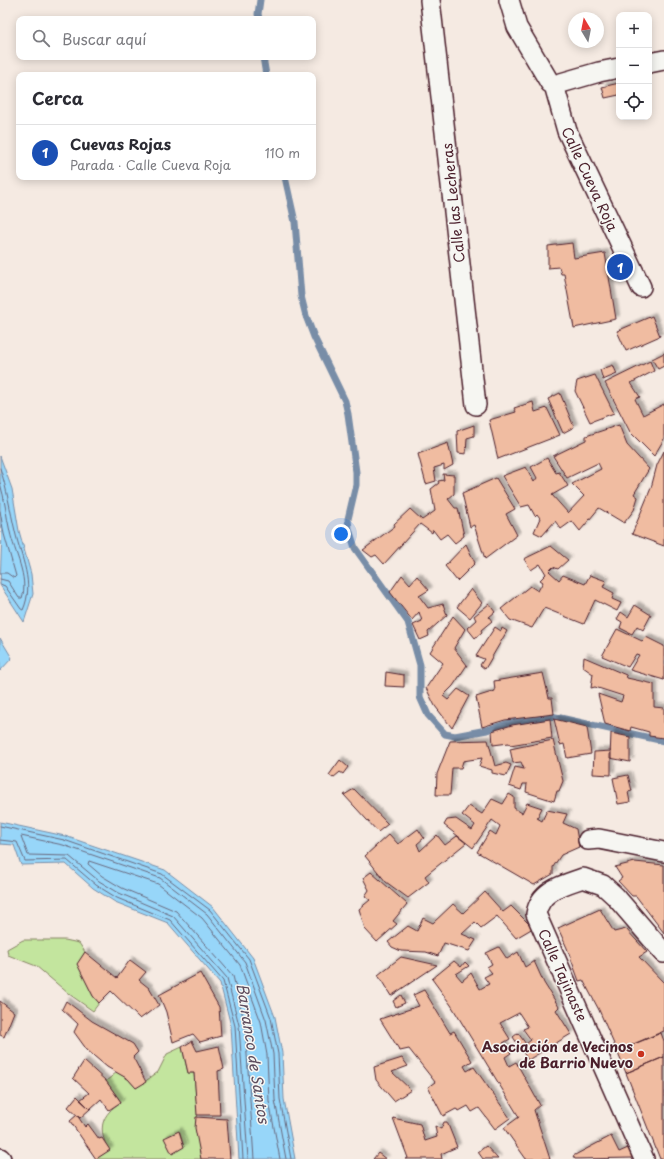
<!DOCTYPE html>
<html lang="es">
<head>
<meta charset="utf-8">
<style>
  :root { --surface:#fff; --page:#f2f2f3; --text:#2b2b33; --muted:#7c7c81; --line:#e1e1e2; --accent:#c8321e }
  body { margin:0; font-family:"Playpen Sans",sans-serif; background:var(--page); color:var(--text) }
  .controls { position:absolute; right:12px; top:12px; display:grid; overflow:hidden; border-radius:8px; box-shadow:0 2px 10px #0003 }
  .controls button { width:36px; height:36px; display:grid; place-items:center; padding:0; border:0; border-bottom:1px solid var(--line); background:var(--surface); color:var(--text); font:20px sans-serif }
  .compass { position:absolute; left:568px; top:12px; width:36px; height:36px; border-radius:50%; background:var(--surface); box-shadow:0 2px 10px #0003; rotate:350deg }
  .you { position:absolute; left:341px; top:534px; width:14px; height:14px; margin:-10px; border:3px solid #fff; border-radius:50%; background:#1a73e8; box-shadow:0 0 0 6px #1a73e833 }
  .badge { display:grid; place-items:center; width:26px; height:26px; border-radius:50%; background:var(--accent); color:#fff; font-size:13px; font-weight:700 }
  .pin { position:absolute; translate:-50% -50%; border:2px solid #fff; box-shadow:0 1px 4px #0006 }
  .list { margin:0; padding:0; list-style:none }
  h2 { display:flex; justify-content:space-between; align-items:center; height:52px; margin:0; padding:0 16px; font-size:17px }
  h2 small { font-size:13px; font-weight:400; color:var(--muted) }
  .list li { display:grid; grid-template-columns:26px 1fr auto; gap:12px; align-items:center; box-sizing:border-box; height:56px; padding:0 16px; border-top:1px solid var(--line) }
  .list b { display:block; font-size:15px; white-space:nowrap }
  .list p { margin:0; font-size:13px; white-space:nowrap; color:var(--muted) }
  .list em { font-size:13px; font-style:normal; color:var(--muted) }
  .icon { flex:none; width:22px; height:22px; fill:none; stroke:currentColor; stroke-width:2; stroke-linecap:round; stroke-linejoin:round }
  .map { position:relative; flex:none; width:664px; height:1159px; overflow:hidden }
  .search { position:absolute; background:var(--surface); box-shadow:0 2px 10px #0003; left:16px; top:16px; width:300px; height:44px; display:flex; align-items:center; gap:10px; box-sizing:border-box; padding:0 14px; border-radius:8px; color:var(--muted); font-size:15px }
  .panel { position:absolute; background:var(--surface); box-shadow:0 2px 10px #0003; left:16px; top:72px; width:300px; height:108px; border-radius:8px }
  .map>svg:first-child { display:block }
  .green { fill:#c3e59e; stroke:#868264 }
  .water { fill:#97d6f9; stroke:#788da7 }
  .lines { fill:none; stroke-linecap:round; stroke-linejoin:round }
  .shore { stroke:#69687d; stroke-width:1 }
  .stream { stroke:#788da7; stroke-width:7 }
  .building { fill:#f0bca1; stroke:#4a1f2b; filter:url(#shadow) }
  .street-casing { stroke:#4a1f2b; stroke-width:22 }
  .street { stroke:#f6f6f2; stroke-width:19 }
  .poi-dot { fill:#c8321e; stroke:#f6f6f2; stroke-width:1.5 }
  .labels { text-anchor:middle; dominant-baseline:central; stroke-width:3; stroke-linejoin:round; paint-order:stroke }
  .street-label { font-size:14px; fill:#4a1f2b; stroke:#f6f6f2 }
  .poi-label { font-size:14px; font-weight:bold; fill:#4a1f2b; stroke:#f6f6f2; text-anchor:end }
  .water-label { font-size:15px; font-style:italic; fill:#5d4d5e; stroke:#f6f6f2 }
</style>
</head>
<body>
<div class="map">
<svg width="664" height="1159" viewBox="0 0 664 1159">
  <defs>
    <filter id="shadow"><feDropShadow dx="3.5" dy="-3.5" stdDeviation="1" flood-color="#0004"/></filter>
  </defs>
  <rect width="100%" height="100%" fill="#f5eae2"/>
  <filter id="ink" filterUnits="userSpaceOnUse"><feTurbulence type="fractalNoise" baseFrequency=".025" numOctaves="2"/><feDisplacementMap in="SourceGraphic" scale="8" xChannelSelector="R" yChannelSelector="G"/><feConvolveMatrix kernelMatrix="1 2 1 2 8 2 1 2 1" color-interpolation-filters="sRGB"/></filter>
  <g filter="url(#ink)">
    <!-- green -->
    <path class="green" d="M23 940H65L79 943 85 952 78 964 93 996 99 1003 93 1011 69 994 36 966 8 955 7 949Z
      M182 1047 188 1073H194L201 1159H96L109 1150C97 1129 101 1115 121 1102L106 1081 117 1072 128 1079 136 1088 158 1072 167 1054Z"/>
    <!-- water -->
    <path class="water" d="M0 456 12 489 19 531 31 574 33 594 24 622 0 585 2 530 0 526Z
      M0 638 12 658 0 671Z
      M0 822 65 836 165 870 213 907 253 958 275 1017 282 1053 284 1099 295 1159H239L231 1026 220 983 168 923 115 902 93 888 66 864 21 865 14 845 0 844Z"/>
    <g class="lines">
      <!-- shore -->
      <path class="shore" d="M0 468C7 489 10 510 15 531 21 558 35 583 23 610L21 609 5 586 0 584
        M0 483C5 499 6 515 10 532 14 551 29 578 22 598H19L8 581 0 579
        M0 511 4 534 16 576 14 578 7 573H0
        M0 826 64 840 162 874 210 910 249 959 271 1018 278 1054 280 1099 291 1159
        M0 840 17 842 25 861 67 860 96 885 117 898 170 920 223 981 235 1026 243 1159
        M248 1159 239 1025 227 978 173 916 119 893 99 881 69 856 28 855 21 836 63 845 160 878 207 914 245 962 266 1020 273 1054 275 1100 286 1159
        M254 1159 245 1025 233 976 176 911 122 888 102 876 88 864 89 861 158 884 202 918 240 965 261 1022 267 1055 269 1101 280 1159"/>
      <!-- stream -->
      <path class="stream" d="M259 19 258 14 260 0
        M263 57 266 75
        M285 177 295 222 301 296 306 316 314 337 345 401 348 414 356 472V485L348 519 349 529 355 548 408 622 420 665V697L428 715 445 734 455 736 487 730 506 724 551 716 664 741"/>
    </g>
    <!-- building -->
    <path class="building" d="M619 83V95L605 98 602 87Z
      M572 243 574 258 605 253 616 319 574 328 564 274H561L559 267 548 268V246Z
      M652 316 660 336 626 351 617 331Z
      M664 353V366L658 369 652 359Z
      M650 361 654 371 631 383 640 397 635 399 643 415 664 404V439L654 456 630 432 605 383Z
      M613 365 617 374 603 380 600 370Z
      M595 375 614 413 590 422 575 391 577 381Z
      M560 393 574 427 563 433 548 399Z
      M533 402 535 412 547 408 560 435 498 459 489 420 516 412 514 408Z
      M474 425V436L467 438 466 454 458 453 457 431Z
      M619 425 627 445 649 469 634 494 638 497 634 510 624 523 599 508 580 531 572 521 561 529 555 521 542 536 534 532 540 518 537 514 535 516 529 505 521 507 502 476 526 467 534 482 537 478 531 467 547 458 556 473 559 472 568 486 552 495 568 513 584 496 572 484 601 469 598 463 567 478 553 456 586 440V436Z
      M448 443 453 465 444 470V465L434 468 436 481 426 484 418 454Z
      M664 451V546L632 534 651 488 657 465Z
      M443 474 454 475V494L448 499 455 508H458L464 536 455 543 447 534 440 539 433 530 432 533 420 524 384 564 376 555 372 557 363 550 395 526 394 524 410 509 422 520 435 511 431 489 439 483 438 481 444 480Z
      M496 478 515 509 506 514 517 535 485 559 474 525 470 527 462 493Z
      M466 544 475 563 457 581 445 566Z
      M551 546 568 560 558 569 553 567 549 571 559 580 563 575 585 584 590 575 606 581 603 587 614 593 612 599 621 603 617 611 595 600 584 624 544 608 532 628 510 620 501 609 530 586 538 591 543 582 540 580 546 574 540 564 531 570 524 559Z
      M402 575 410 584 417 576 429 590 419 596 428 608 443 604 447 615 428 632 429 636 420 640 413 625 422 621 419 612 412 620 390 592Z
      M471 589 482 603 470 618 457 607Z
      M489 604 495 612 489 617 492 621 481 630 482 632 475 638 467 628 476 620 474 616Z
      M635 605 651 615 643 630 637 626 632 634 620 628 622 622 617 619 621 612 628 617Z
      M453 616 465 629 454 648 467 665 453 686 443 696 448 700 458 689 469 696 452 728 435 706 426 688 443 663 430 652Z
      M495 627 501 631 502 628 507 631 485 669 480 665 484 659 476 656Z
      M617 629 642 641 646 637 664 646V680L630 670 639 655 636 654 628 667 602 656Z
      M584 657 626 675 627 678 654 684V707L664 708V738L649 736V732L631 727 630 731 605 724 598 694 621 702 623 696 595 687 591 688 593 674 583 667Z
      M386 672 404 675V687L385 686Z
      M543 673 549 698H552L554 714 505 720 482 727 476 697 495 691 494 681Z
      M550 719 552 738 510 745 509 743 493 745 492 731 512 725Z
      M554 719 587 727 591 754 567 758 564 744 560 745Z
      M611 733 630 737V762L610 758Z
      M488 740 495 766 506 763 511 765 506 776 492 773V770L479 766 482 758 463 761 461 768H452L450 795H436L437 774 450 741Z
      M553 740 563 781 559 791H557L554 801 526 792 527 784H523L521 790 509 786 515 767 524 769 521 762 513 763 510 749Z
      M611 751V775L593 774 594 752Z
      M340 760 348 767 343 774 340 772 333 778 329 775Z
      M628 775 632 791 628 792 630 802 618 804 613 778Z
      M354 789 388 824 378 832 344 795Z
      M509 794 514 797V808L522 813 527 803 542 808 537 818 542 821 547 810 567 814 563 823 576 829 579 847 561 855 553 867V874L534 885 477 852 490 831 496 835 500 826 492 820 473 848 444 825 447 820 456 819 472 830 475 825 462 815 469 806 482 814 492 799 503 804Z
      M418 829 424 838 417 844 420 851 437 835 445 845 457 836 466 843 425 876 429 882 408 898 386 882 365 856 389 834 398 844Z
      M635 862 664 865V933L636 896H632L618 881 622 878 615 867Z
      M371 872 407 904 393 921 397 924 377 942 365 929 359 909 370 900 365 896 369 890 363 878Z
      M485 892 503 912 511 906 533 928 516 938 497 916 481 928 475 922 462 934 476 940 469 951 444 943 438 956 426 952 401 951 392 947 388 942 408 926 417 931 423 918 433 923 453 904 463 913Z
      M600 909 614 932 626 929 647 952 639 957 664 983V1031L617 1051 599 1010 583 980 579 981 567 948 558 928Z
      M499 947 507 959 518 952 525 967 534 961 544 983 559 1007 556 1010 571 1034 528 1060 513 1037 518 1033 526 1044 531 1040 523 1029 528 1027 519 1013 500 1023 510 1039 503 1043 511 1053 505 1057 509 1066 516 1062 540 1105 534 1110 550 1159H526L504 1128 519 1117 451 1005 432 979 454 961 461 967 465 962 469 966 456 974 462 981 471 973 480 989 489 984 484 977 492 973 487 967 492 964 486 953Z
      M85 952 117 978 130 960 146 972 139 980 149 988 159 1005 140 1019 111 991 99 1003 93 996 77 964Z
      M401 957 437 965 391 996 378 975Z
      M200 973 219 1007 221 1036 200 1042 193 1034 173 1042 166 1012 159 995Z
      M424 990 450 1033 454 1031 472 1061 464 1066 467 1071 474 1067 510 1118 495 1129 479 1108 472 1112 468 1106 459 1111 456 1109 443 1116 428 1087 435 1082 409 1049 400 1051 380 1019 419 1006 413 995Z
      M401 995 405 1003 396 1007 393 1001Z
      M0 1001 14 1012 4 1037 0 1035Z
      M66 1001 92 1021 133 1044 138 1052 133 1057 146 1082 136 1088 128 1079 107 1067 87 1050 74 1032 78 1024 62 1009Z
      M661 1033 664 1041V1057L626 1073 617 1051Z
      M192 1041 197 1051 219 1046 224 1069 218 1071 220 1115H197L194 1073H188L182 1047Z
      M664 1057V1159H660L626 1073Z
      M402 1058 408 1066 392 1072 411 1090 394 1101 376 1080 374 1067Z
      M84 1061 106 1081 121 1102 109 1110 101 1099 90 1109 80 1100 89 1093 73 1078Z
      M77 1096 90 1109 80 1118 68 1107Z
      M77 1115 85 1127 88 1124 99 1139 102 1138 110 1150 96 1159 70 1121Z
      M196 1117 227 1119 230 1159H201L195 1128Z
      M393 1118 420 1124 425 1141 437 1137 435 1126 441 1129 444 1122H447L457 1147 441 1154 442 1159H405L408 1158Z
      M179 1131 184 1147 172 1154 164 1138Z
      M611 1136 619 1152 628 1148 634 1158 575 1159 573 1156Z
      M486 1146 498 1159H483L478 1152Z
      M378 1153 386 1159H373Z"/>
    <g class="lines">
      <!-- street casing -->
      <g class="street-casing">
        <path id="street" d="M430 0 476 405
          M509 0 517 27 550 83 554 85
          M649 63 664 60
          M554 85 567 131 641 287
          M554 85 599 72 619 68
          M588 840 599 839 664 852
          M0 1158 1 1159
          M644 1159 536 914C540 890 563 885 583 878L603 885 615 896 664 953"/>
      </g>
      <!-- street -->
      <use href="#street" class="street"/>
    </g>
  </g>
  <!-- markers -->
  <circle class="poi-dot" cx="641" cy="1054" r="4"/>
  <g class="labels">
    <!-- street labels -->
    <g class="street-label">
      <text transform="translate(590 179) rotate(65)">Calle Cueva Roja</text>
      <text transform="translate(453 203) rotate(-96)">Calle las Lecheras</text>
      <text transform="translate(563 975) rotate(66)">Calle Tajinaste</text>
    </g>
    <!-- poi labels -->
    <g class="poi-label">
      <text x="633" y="1046">Asociación de Vecinos<tspan x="633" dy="16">de Barrio Nuevo</tspan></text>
    </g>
    <!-- water labels -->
    <g class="water-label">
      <text transform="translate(254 1053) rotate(81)">Barranco de Santos</text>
    </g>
  </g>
</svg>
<div class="controls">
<button>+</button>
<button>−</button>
<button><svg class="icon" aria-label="locate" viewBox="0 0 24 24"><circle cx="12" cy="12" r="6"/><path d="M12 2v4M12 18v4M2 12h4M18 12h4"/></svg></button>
</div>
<svg class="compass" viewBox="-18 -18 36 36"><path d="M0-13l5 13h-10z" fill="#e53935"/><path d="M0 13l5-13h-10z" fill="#7c7c81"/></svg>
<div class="you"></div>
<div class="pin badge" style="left:620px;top:267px;background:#1a4fb4">1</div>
<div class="search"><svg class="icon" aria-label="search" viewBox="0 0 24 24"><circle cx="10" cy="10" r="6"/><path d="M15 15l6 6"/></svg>Buscar aquí</div>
<section class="panel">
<h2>Cerca<small></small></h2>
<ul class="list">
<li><span class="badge" style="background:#1a4fb4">1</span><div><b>Cuevas Rojas</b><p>Parada · Calle Cueva Roja</p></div><em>110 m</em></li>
</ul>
</section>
</div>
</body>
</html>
